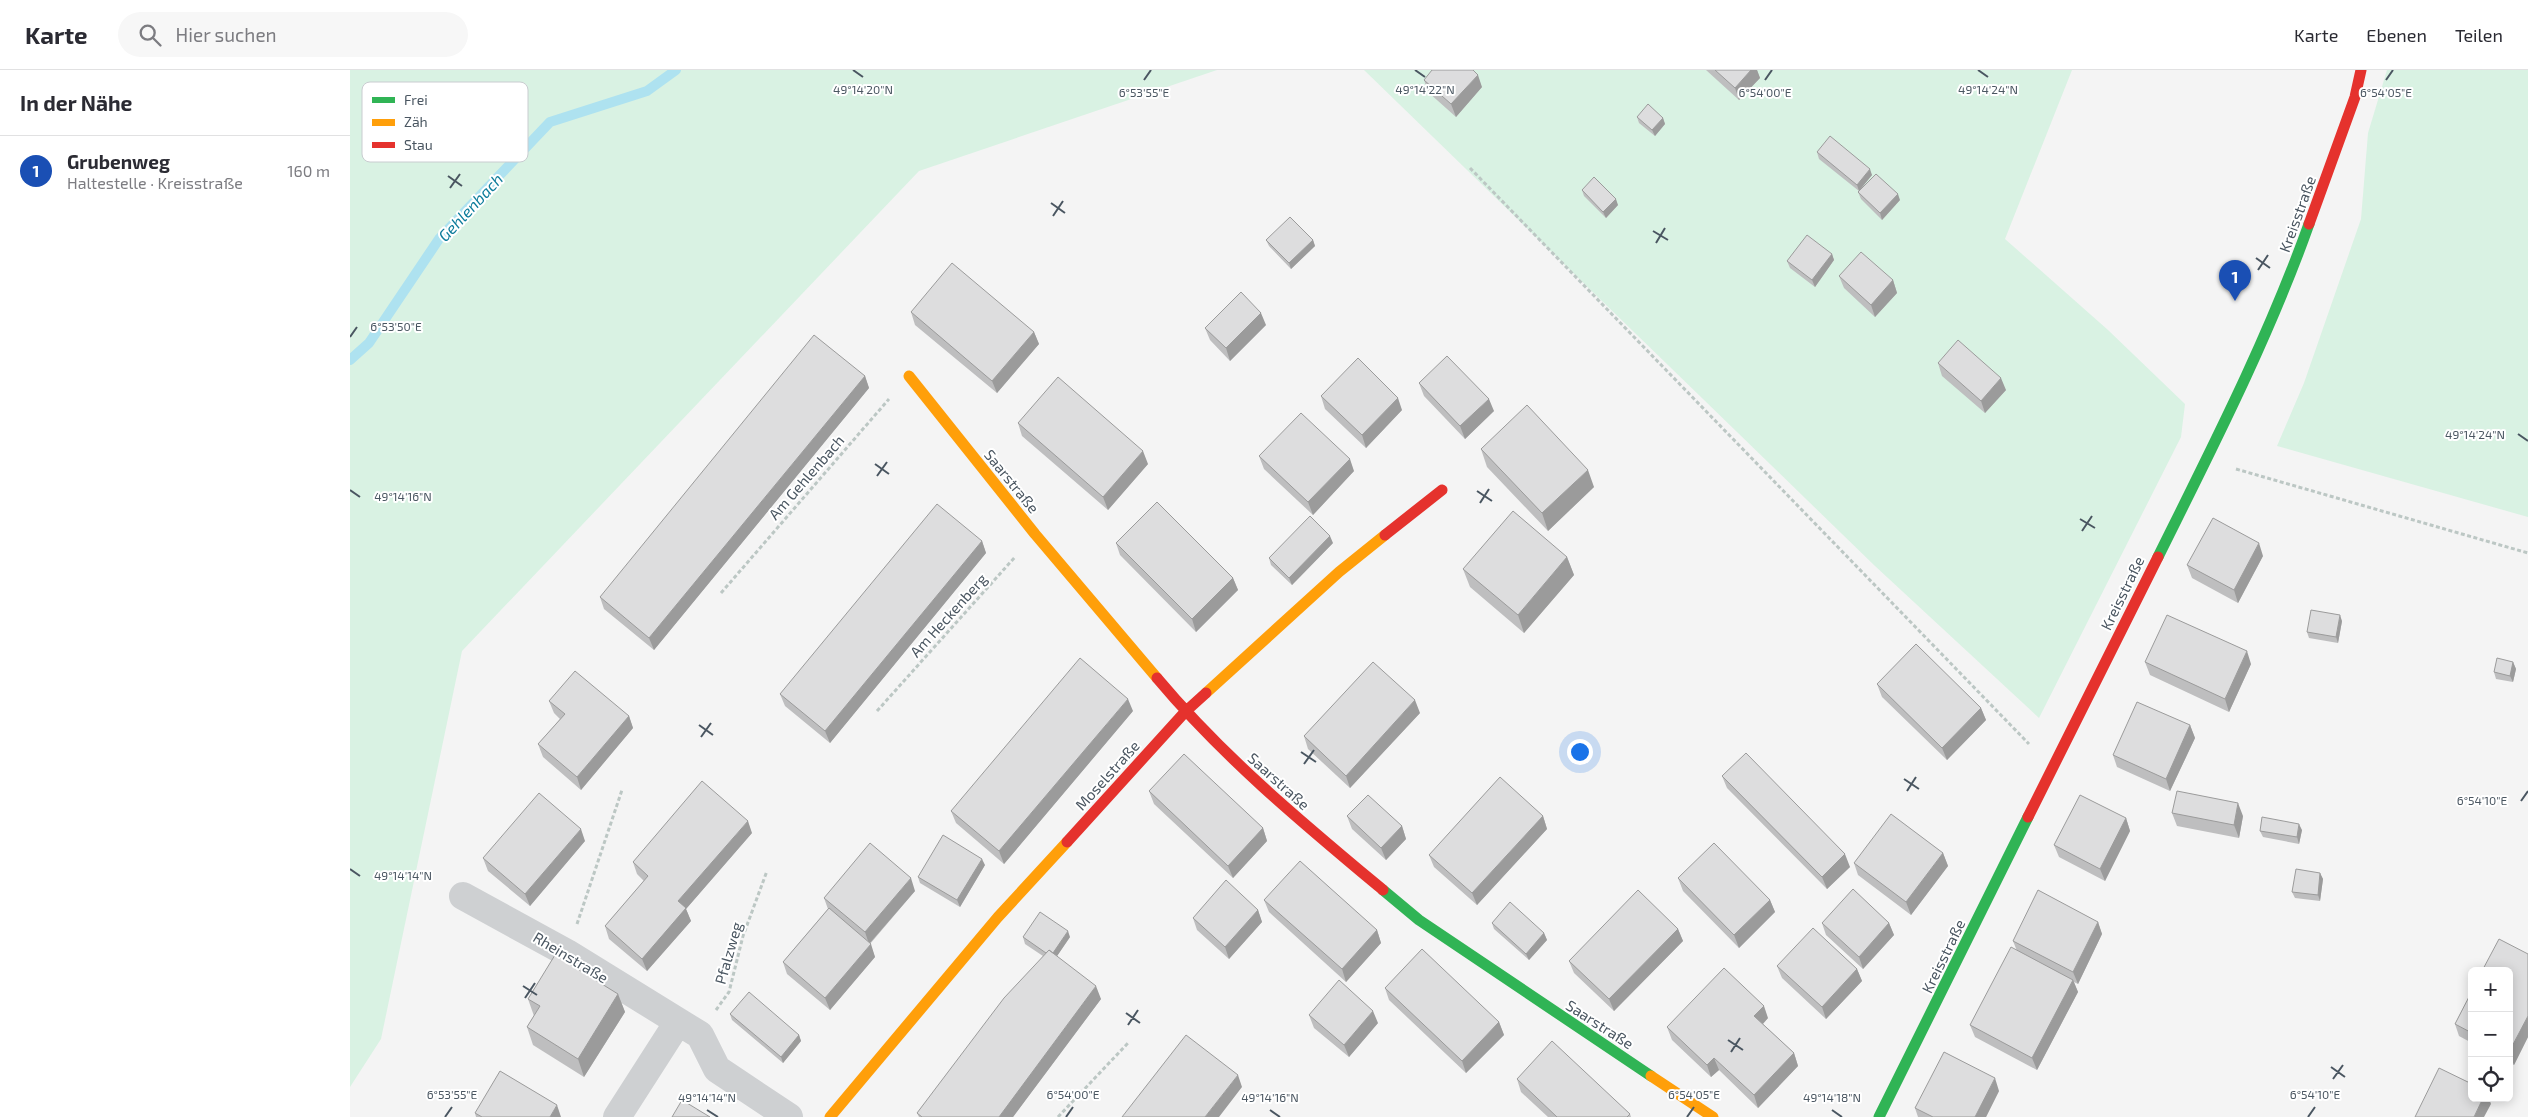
<!DOCTYPE html>
<html lang="de">
<head>
<meta charset="utf-8">
<style>
  :root { --surface:#fff; --page:#f7f7f7; --text:#2b2b33; --muted:#7c7c81; --line:#e1e1e2; --accent:#868d94 }
  body { margin:0; font-family:"Exo 2",sans-serif; background:var(--page); color:var(--text) }
  .controls { position:absolute; right:15px; bottom:15px; display:grid; overflow:hidden; border-radius:8px; box-shadow:0 2px 12px #0003 }
  .controls button { width:45px; height:45px; display:grid; place-items:center; padding:0; border:0; border-bottom:1px solid var(--line); background:var(--surface); color:var(--text); font:25px sans-serif }
  .you { position:absolute; left:1229px; top:681px; width:18px; height:18px; margin:-12px; border:4px solid #fff; border-radius:50%; background:#1a73e8; box-shadow:0 0 0 8px #1a73e833 }
  .badge { display:grid; place-items:center; width:32px; height:32px; border-radius:50%; background:var(--accent); color:#fff; font-size:16px; font-weight:700 }
  .pin { position:absolute; translate:-50% -41px; filter:drop-shadow(0 1px 2px #0008) }
  .pin::after { content:''; position:absolute; top:26px; width:18px; height:15px; background:inherit; clip-path:polygon(0 0,100% 0,50% 100%) }
  .list { margin:0; padding:0; list-style:none }
  h2 { display:flex; justify-content:space-between; align-items:center; height:65px; margin:0; padding:0 20px; font-size:21px }
  h2 small { font-size:16px; font-weight:400; color:var(--muted) }
  .list li { display:grid; grid-template-columns:32px 1fr auto; gap:15px; align-items:center; box-sizing:border-box; height:70px; padding:0 20px; border-top:1px solid var(--line) }
  .list b { display:block; font-size:19px; white-space:nowrap }
  .list p { margin:0; font-size:16px; white-space:nowrap; color:var(--muted) }
  .list em { font-size:16px; font-style:normal; color:var(--muted) }
  .icon { flex:none; width:28px; height:28px; fill:none; stroke:currentColor; stroke-width:2; stroke-linecap:round; stroke-linejoin:round }
  .map { position:relative; flex:none; width:2178px; height:1047px; overflow:hidden }
  header { display:flex; align-items:center; gap:30px; box-sizing:border-box; height:70px; padding:0 25px; background:var(--surface); border-bottom:1px solid var(--line) }
  header strong { font-size:24px }
  nav { display:flex; gap:28px; margin-inline-start:auto; font-size:18px }
  .search { width:350px; height:45px; background:var(--page); display:flex; align-items:center; gap:12px; box-sizing:border-box; padding:0 18px; border-radius:28px; color:var(--muted); font-size:19px }
  main { display:flex }
  aside { flex:1; background:var(--surface) }
  .map>svg:first-child { display:block }
  .green { fill:#d9f2e3 }
  .lines { fill:none; stroke-linecap:round; stroke-linejoin:round }
  .stream { stroke:#aee2f0; stroke-width:10 }
  .path { stroke:#bcc7c4; stroke-width:3; stroke-dasharray:4 2.5; stroke-linecap:butt }
  .street { stroke:#ced0d2; stroke-width:28 }
  .fast { stroke:#30b455; stroke-width:11 }
  .slow { stroke:#ff9f0a; stroke-width:11 }
  .jam { stroke:#e5322d; stroke-width:11 }
  .wall { fill:#bebebf }
  .shaded-wall { fill:#9b9b9b }
  .building { fill:#ddddde; stroke:#9b9b9b }
  .ticks { fill:none; stroke:#4a5661; stroke-width:2 }
  .labels { text-anchor:middle; dominant-baseline:central; stroke-width:4; stroke-linejoin:round; paint-order:stroke }
  .street-label { font-size:15px; fill:#4a5661; stroke:#fff }
  .water-label { font-size:16px; font-style:italic; fill:#0c7c9b; stroke:#fff }
  .key { fill:#fff; stroke:#c9ccd0; stroke-width:1 }
  .key-label { font-size:14px; fill:#4a5661 }
  .ticks-label { font-size:12px; text-anchor:middle; fill:#4a5661; stroke:#fff; stroke-width:4; stroke-linejoin:round; paint-order:stroke }
</style>
</head>
<body>
<header>
<strong>Karte</strong>
<div class="search"><svg class="icon" aria-label="search" viewBox="0 0 24 24"><circle cx="10" cy="10" r="6"/><path d="M15 15l6 6"/></svg>Hier suchen</div>
<nav><a>Karte</a><a>Ebenen</a><a>Teilen</a></nav>
</header>
<main>
<aside>
<h2>In der Nähe<small></small></h2>
<ul class="list">
<li><span class="badge" style="background:#1a4fb4">1</span><div><b>Grubenweg</b><p>Haltestelle · Kreisstraße</p></div><em>160 m</em></li>
</ul>
</aside>
<div class="map">
<svg width="2178" height="1047" viewBox="0 0 2178 1047">
  <rect width="100%" height="100%" fill="#f4f4f4"/>
  <!-- green -->
  <path class="green" d="M0 0H867L569 101 112 581 31 969 0 1017Z
    M1014 0H1722L1655 169 1758 260 1835 334 1831 367 1689 648 1525 496Z
    M2037 0H2178V447L1927 376 1954 313 2011 149 2018 63Z"/>
  <g class="lines">
    <!-- stream -->
    <path class="stream" d="M0 290 19 273 89 169 200 52 297 21 326 0"/>
    <!-- path -->
    <path class="path" d="M1120 98 1679 674
      M1886 399 2178 483
      M371 523 539 329
      M527 641 665 487
      M227 854 272 720
      M366 940 379 922 393 866 417 801
      M708 1047 778 973"/>
    <!-- street -->
    <path class="street" d="M113 826 217 883 350 965 367 999 439 1047
      M267 1047 328 952"/>
    <!-- fast -->
    <path class="fast" d="M1808 487C1862 378 1918 269 1959 154
      M1033 820 1069 850 1301 1006
      M1529 1047 1678 747"/>
    <!-- slow -->
    <path class="slow" d="M559 306 685 464 807 608
      M856 623 989 502 1035 465
      M1301 1006 1363 1047
      M480 1047 648 847 717 772"/>
    <!-- jam -->
    <path class="jam" d="M1959 154 2005 27 2011 0
      M1035 465 1092 420
      M807 608C874 688 954 754 1033 820
      M1678 747 1808 487
      M717 772 835 642 856 623"/>
  </g>
  <!-- wall -->
  <path class="wall" d="M1356 0H1407L1410 8 1389 30Z
    M1074 10 1132 17 1106 47 1078 22Z
    M1287 47 1313 48 1315 54 1305 66 1289 53Z
    M1467 82 1522 105 1509 121 1469 89Z
    M1232 120 1268 135 1256 148 1234 126Z
    M1508 122 1550 130 1532 150 1511 129Z
    M916 170H963L965 176 941 199 919 176Z
    M1482 184 1484 190 1465 217 1440 198 1437 191Z
    M1489 206 1543 210 1547 223 1525 247 1494 218Z
    M561 242 684 262 689 274 647 323 565 255Z
    M916 255 880 291 860 270 855 258Z
    M1588 293 1656 320 1635 343 1592 306Z
    M515 306 519 318 304 580 254 539 250 527Z
    M1069 313 1144 341 1115 369 1074 326Z
    M971 326 1052 340 1016 378 975 339Z
    M668 353 798 394 758 440 672 366Z
    M1131 379 1244 417 1198 461 1137 397Z
    M909 386 1004 401 963 445 914 399Z
    M632 471 636 483 480 673 435 636 430 624Z
    M766 473 883 508 888 520 846 562 770 485Z
    M983 473 942 515 921 495 919 488Z
    M1913 486 1888 533 1842 508 1837 495Z
    M1217 487 1224 505 1174 563 1120 517 1113 499Z
    M1992 551 1988 573 1959 568 1957 562Z
    M1795 592 1901 594 1879 642 1800 605Z
    M2163 592 2166 599 2163 612 2146 609 2144 602Z
    M1527 614 1631 638 1636 650 1597 690 1532 627Z
    M199 631 279 646 283 658 231 720 193 687 188 674 210 649 204 643Z
    M783 641 654 794 606 753 601 741Z
    M1070 643 1000 718 958 679 954 666Z
    M1840 655 1845 668 1820 721 1767 697 1763 685Z
    M1372 706 1500 797 1477 819 1377 718Z
    M799 721 913 758 917 771 883 808 804 734Z
    M1822 743 1893 746 1889 768 1827 756Z
    M997 746 1052 756 1056 769 1036 790 1002 759Z
    M1193 746 1197 759 1127 835 1084 797 1079 785Z
    M1776 748 1780 761 1755 811 1709 787 1704 775Z
    M1952 760 1949 774 1913 767 1910 761Z
    M402 763 336 839 341 851 297 901 259 869 255 856 294 811 287 804 283 792Z
    M235 771 180 836 138 801 133 788Z
    M1593 783 1598 796 1561 845 1508 805 1504 793Z
    M635 795 610 837 570 813 568 807Z
    M1970 803 1973 809 1970 831 1945 828 1942 822Z
    M1328 808 1420 830 1425 842 1389 878 1333 821Z
    M565 821 520 874 525 887 480 940 437 904 433 892 478 839 474 828Z
    M914 830 1027 860 1031 873 996 912 919 842Z
    M908 840 912 852 879 889 847 860 843 848Z
    M1748 852 1752 864 1728 914 1724 912 1728 922 1687 1000 1625 967 1620 955 1667 881 1663 871Z
    M1142 853 1194 863 1197 870 1179 890 1144 859Z
    M1472 853H1539L1544 865 1513 899 1476 865Z
    M1328 859 1333 871 1264 941 1224 903 1219 891Z
    M673 867H720L707 886 751 929 663 1047H569L567 1043 693 886 675 874Z
    M2178 884V967L2164 995 2159 992V901Z
    M1427 896 1507 899 1512 911 1476 949 1432 908Z
    M1035 918 1149 952 1154 965 1116 1003 1039 930Z
    M2122 921V973L2109 966 2105 954Z
    M268 924 275 942 234 1007 183 975 177 957 184 946 178 929Z
    M380 944 449 965 451 971 433 993 382 950Z
    M959 945 1028 953 999 987 964 958Z
    M1418 948 1413 954 1444 983 1448 996 1408 1038 1369 1000 1361 1007 1322 970 1317 957Z
    M1167 1009 1280 1044 1281 1047H1198L1171 1022Z
    M1649 1021 1636 1047H1568L1565 1038Z
    M125 1043 211 1047H126Z"/>
  <!-- shaded-wall -->
  <path class="shaded-wall" d="M1401 0H1407L1410 8 1389 30 1385 18Z
    M1128 5 1132 17 1106 47 1101 34Z
    M1313 48 1315 54 1305 66 1302 60Z
    M1520 99 1522 105 1509 121 1507 115Z
    M1548 124 1550 130 1532 150 1530 143Z
    M1266 129 1268 135 1256 148 1253 142Z
    M963 170 965 176 941 199 939 193Z
    M1482 184 1484 190 1465 217 1462 210Z
    M1543 210 1547 223 1525 247 1521 235Z
    M911 243 916 255 880 291 876 278Z
    M684 262 689 274 647 323 642 311Z
    M515 306 519 318 304 580 299 568Z
    M1651 308 1656 320 1635 343 1631 331Z
    M1048 328 1052 340 1016 378 1012 365Z
    M1139 329 1144 341 1115 369 1110 356Z
    M793 381 798 394 758 440 753 427Z
    M1000 389 1004 401 963 445 958 432Z
    M1238 400 1244 417 1198 461 1192 443Z
    M980 466 983 473 942 515 939 508Z
    M632 471 636 483 480 673 475 661Z
    M1909 473 1913 486 1888 533 1884 520Z
    M1217 487 1224 505 1174 563 1168 545Z
    M883 508 888 520 846 562 842 549Z
    M1990 545 1992 551 1988 573 1986 567Z
    M1897 581 1901 594 1879 642 1875 629Z
    M2163 592 2166 599 2163 612 2160 606Z
    M778 629 783 641 654 794 649 781Z
    M1065 630 1070 643 1000 718 996 706Z
    M1631 638 1636 650 1597 690 1592 678Z
    M279 646 283 658 231 720 227 707Z
    M1840 655 1845 668 1820 721 1816 709Z
    M1888 733 1893 746 1889 768 1884 755Z
    M1193 746 1197 759 1127 835 1122 823Z
    M1776 748 1780 761 1755 811 1750 799Z
    M398 751 402 763 336 839 341 851 297 901 292 889 328 831Z
    M1949 754 1952 760 1949 774 1947 767Z
    M1052 756 1056 769 1036 790 1031 778Z
    M913 758 917 771 883 808 878 796Z
    M231 759 235 771 180 836 175 824Z
    M1593 783 1598 796 1561 845 1556 832Z
    M1495 784 1500 797 1477 819 1472 807Z
    M632 789 635 795 610 837 607 830Z
    M1970 803 1973 809 1970 831 1968 825Z
    M561 808 565 821 519 874 515 862Z
    M1420 830 1425 842 1389 878 1384 865Z
    M908 840 912 852 879 889 875 877Z
    M1748 852 1752 864 1728 914 1723 902Z
    M1539 853 1544 865 1513 899 1509 887Z
    M1328 859 1333 871 1264 941 1259 929Z
    M1027 860 1031 873 996 912 992 899Z
    M718 861 720 867 703 892 701 886Z
    M1194 863 1197 870 1179 890 1176 884Z
    M521 874 525 887 480 940 475 928Z
    M1507 899 1512 911 1476 949 1472 937Z
    M1723 910 1728 922 1687 1000 1682 988Z
    M746 916 751 929 663 1047H649Z
    M268 924 275 942 234 1007 228 989Z
    M1414 936 1418 948 1409 958 1404 946Z
    M1023 941 1028 953 999 987 994 975Z
    M2178 946V967L2164 995 2159 982Z
    M1149 952 1154 965 1116 1003 1112 991Z
    M449 965 451 971 433 993 431 987Z
    M1444 983 1448 996 1408 1038 1404 1025Z
    M1364 988 1369 1000 1361 1007 1357 995Z
    M888 1005 892 1017 869 1047H855Z
    M1645 1008 1649 1021 1636 1047H1625Z
    M2133 1028H2139L2141 1034 2134 1047H2124Z
    M207 1035 211 1047H200Z"/>
  <!-- building -->
  <path class="building" d="M1082 0H1123L1128 5 1101 34 1074 10Z
    M1365 0H1401L1385 18Z
    M1298 34 1313 48 1302 60 1287 47Z
    M1480 66 1520 99 1507 115 1467 82Z
    M1526 104 1548 124 1530 143 1508 122Z
    M1244 107 1266 129 1253 142 1232 120Z
    M940 147 963 170 939 193 916 170Z
    M1457 165 1482 184 1462 210 1437 191Z
    M1511 182 1543 210 1521 235 1489 206Z
    M602 193 684 262 642 311 561 242Z
    M891 222 911 243 876 278 855 258Z
    M464 265 515 306 299 568 250 527Z
    M1608 270 1651 308 1631 331 1588 293Z
    M1097 286 1139 329 1110 356 1069 313Z
    M1008 288 1048 328 1012 365 971 326Z
    M708 307 793 381 753 427 668 353Z
    M1177 335 1238 400 1192 443 1131 379Z
    M951 343 1000 389 958 432 909 386Z
    M807 432 883 508 842 549 766 473Z
    M587 434 632 471 475 661 430 624Z
    M1163 441 1217 487 1168 545 1113 499Z
    M960 446 980 466 939 508 919 488Z
    M1863 448 1909 473 1884 520 1837 495Z
    M1961 540 1990 545 1986 567 1957 562Z
    M1817 545 1897 581 1875 629 1795 592Z
    M1566 574 1631 638 1592 678 1527 614Z
    M730 588 778 629 649 781 601 741Z
    M2147 588 2163 592 2160 606 2144 602Z
    M1023 592 1065 630 996 706 954 666Z
    M225 601 279 646 227 707 188 674 215 644 199 631Z
    M1787 632 1840 655 1816 709 1763 685Z
    M1396 683 1495 784 1472 807 1372 706Z
    M834 684 913 758 878 796 799 721Z
    M1150 707 1193 746 1122 823 1079 785Z
    M352 711 398 751 328 831 336 838 292 889 255 856 298 806 283 792Z
    M1827 721 1888 733 1884 755 1822 743Z
    M189 723 231 759 175 824 133 788Z
    M1018 725 1052 756 1031 778 997 746Z
    M1730 725 1776 748 1750 799 1704 775Z
    M1541 744 1593 783 1556 832 1504 793Z
    M1912 747 1949 754 1947 767 1910 761Z
    M593 765 632 789 607 830 568 807Z
    M520 773 561 808 515 862 474 828Z
    M1364 773 1420 830 1384 865 1328 808Z
    M950 791 1027 860 992 899 914 830Z
    M1946 799 1970 803 1968 825 1942 822Z
    M876 810 908 840 875 877 843 848Z
    M1503 819 1539 853 1509 887 1472 853Z
    M1288 820 1328 859 1259 929 1219 891Z
    M1688 820 1748 852 1723 902 1663 871Z
    M1160 832 1194 863 1176 884 1142 853Z
    M479 838 521 874 475 928 433 892Z
    M690 842 718 861 703 883 699 880 696 883 673 867Z
    M1463 858 1507 899 1472 937 1427 896Z
    M2149 869 2178 884V946L2159 982V901H2132Z
    M1661 877 1723 910 1682 988 1620 955Z
    M1072 879 1149 952 1112 991 1035 918Z
    M699 880 746 916 649 1047H572L567 1043 654 928Z
    M205 885 268 924 228 989 177 957 190 936 178 929Z
    M1374 898 1414 936 1404 946 1444 983 1404 1025 1364 988 1357 995 1317 957Z
    M989 910 1023 941 994 975 959 945Z
    M2122 921V963L2105 954Z
    M399 922 449 965 431 987 380 944Z
    M836 965 888 1005 855 1047H772Z
    M1202 971 1280 1044 1277 1047H1207L1167 1009Z
    M1594 982 1645 1008 1625 1047H1583L1565 1038Z
    M2089 998 2122 1014V1028H2133L2124 1047H2065Z
    M150 1001 207 1035 200 1047H132L125 1043Z
    M332 1030 360 1047H322Z"/>
  <!-- ticks -->
  <path class="ticks" d="M503 0 513 7M1065 0 1075 7M1628 0 1638 7M794 10 801 0M1415 10 1422 0M2036 10 2043 0M98 106 112 116M100 118 110 104M701 133 715 143M703 146 713 131M1303 161 1318 170M1306 173 1315 158M1906 188 1920 198M1908 200 1918 185M0 267 7 257M2168 364 2178 371M525 394 539 404M527 406 537 392M0 420 10 427M1127 421 1142 431M1130 433 1139 419M1730 449 1745 458M1732 461 1742 446M349 655 363 665M351 667 361 653M951 682 966 692M954 694 964 680M1554 709 1569 719M1557 721 1566 707M2171 731 2178 721M0 799 10 806M173 916 187 925M175 928 185 913M776 943 790 953M778 955 788 940M1378 970 1393 980M1381 982 1390 968M1981 997 1995 1007M1983 1009 1993 995M357 1040 368 1047M920 1040 930 1047M1482 1040 1492 1047M95 1047 102 1037M716 1047 723 1037M1337 1047 1344 1037M1958 1047 1965 1037"/>
  <g class="labels">
    <!-- street labels -->
    <g class="street-label">
      <text transform="translate(1947 144) rotate(-70)">Kreisstraße</text>
      <text transform="translate(456 407) rotate(-49)">Am Gehlenbach</text>
      <text transform="translate(662 411) rotate(51)">Saarstraße</text>
      <text transform="translate(1772 523) rotate(-64)">Kreisstraße</text>
      <text transform="translate(598 545) rotate(-48)">Am Heckenberg</text>
      <text transform="translate(757 705) rotate(-48)">Moselstraße</text>
      <text transform="translate(929 711) rotate(42)">Saarstraße</text>
      <text transform="translate(378 883) rotate(-74)">Pfalzweg</text>
      <text transform="translate(1593 886) rotate(-64)">Kreisstraße</text>
      <text transform="translate(221 887) rotate(31)">Rheinstraße</text>
      <text transform="translate(1250 954) rotate(33)">Saarstraße</text>
    </g>
    <!-- water labels -->
    <g class="water-label">
      <text transform="translate(120 137) rotate(-47)">Gehlenbach</text>
    </g>
  </g>
  <!-- legend -->
  <rect x="12" y="12" width="166" height="80" rx="8" class="key"/>
  <rect x="22" y="27" width="23" height="6" fill="#30b455"/>
  <rect x="22" y="49" width="23" height="7" fill="#ff9f0a"/>
  <rect x="22" y="72" width="23" height="6" fill="#e5322d"/>
  <g class="key-label">
    <text x="54" y="35">Frei</text>
    <text x="54" y="57">Zäh</text>
    <text x="54" y="80">Stau</text>
  </g>
  <g class="ticks-label">
    <text x="513" y="24">49°14'20"N</text>
    <text x="1075" y="24">49°14'22"N</text>
    <text x="1638" y="24">49°14'24"N</text>
    <text x="2036" y="27">6°54'05"E</text>
    <text x="794" y="27">6°53'55"E</text>
    <text x="1415" y="27">6°54'00"E</text>
    <text x="46" y="261">6°53'50"E</text>
    <text x="2125" y="369">49°14'24"N</text>
    <text x="53" y="431">49°14'16"N</text>
    <text x="2132" y="735">6°54'10"E</text>
    <text x="53" y="810">49°14'14"N</text>
    <text x="102" y="1029">6°53'55"E</text>
    <text x="723" y="1029">6°54'00"E</text>
    <text x="1344" y="1029">6°54'05"E</text>
    <text x="1965" y="1029">6°54'10"E</text>
    <text x="357" y="1032">49°14'14"N</text>
    <text x="920" y="1032">49°14'16"N</text>
    <text x="1482" y="1032">49°14'18"N</text>
  </g>
</svg>
<div class="controls">
<button>+</button>
<button>−</button>
<button><svg class="icon" aria-label="locate" viewBox="0 0 24 24"><circle cx="12" cy="12" r="6"/><path d="M12 2v4M12 18v4M2 12h4M18 12h4"/></svg></button>
</div>
<div class="you"></div>
<div class="pin badge" style="left:1885px;top:231px;background:#1a4fb4">1</div>
</div>
</main>
</body>
</html>
